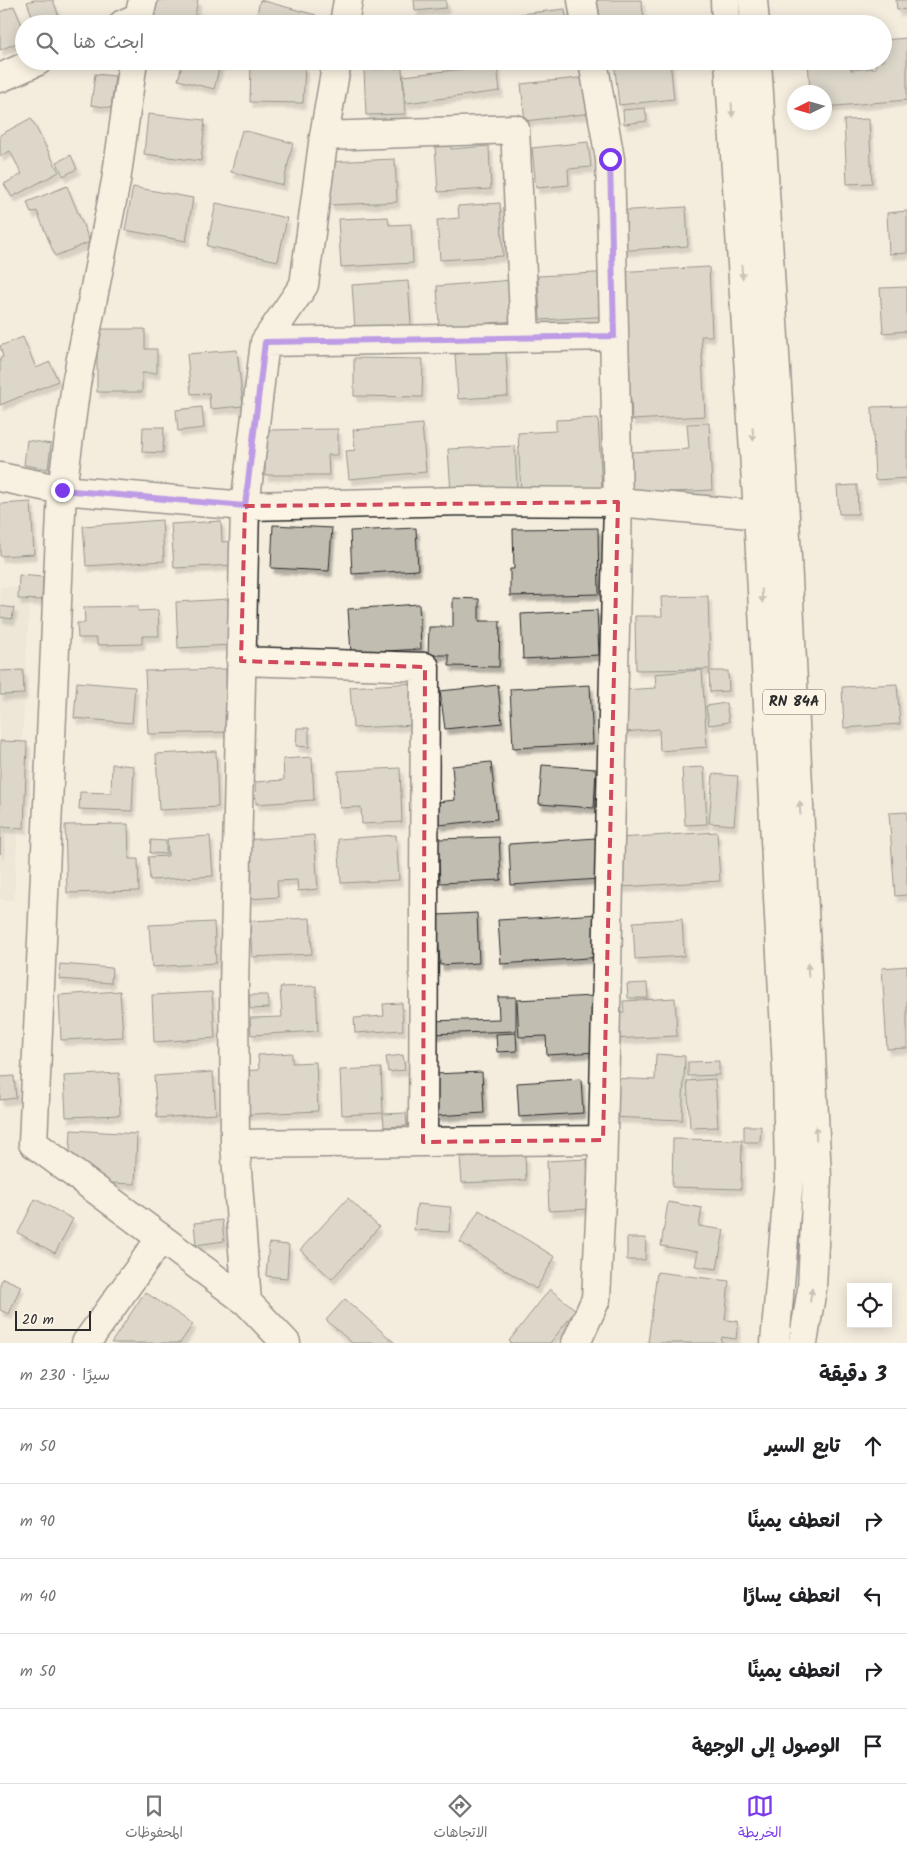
<!DOCTYPE html>
<html lang="ar">
<head>
<meta charset="utf-8">
<style>
  :root { --surface:#fff; --page:#f6f6f6; --text:#202124; --muted:#757577; --line:#e0e0e0; --accent:#7c3aed }
  body { margin:0; font-family:Kalam,"Playpen Sans Arabic",sans-serif; background:var(--page); color:var(--text); direction:rtl }
  .controls { position:absolute; right:15px; bottom:15px; display:grid; overflow:hidden; border-radius:0px; box-shadow:0 2px 12px #0003 }
  .controls button { width:45px; height:45px; display:grid; place-items:center; padding:0; border:0; border-bottom:1px solid var(--line); background:var(--surface); color:var(--text); font:25px sans-serif }
  .compass { position:absolute; left:787px; top:85px; width:45px; height:45px; border-radius:50%; background:var(--surface); box-shadow:0 2px 12px #0003; rotate:265deg }
  .scale { position:absolute; left:15px; bottom:12px; width:76px; box-sizing:border-box; padding-left:5px; border:2px solid #2b2b2b; border-top:0; font-size:14px; line-height:18px; white-space:nowrap; color:#2b2b2b; -webkit-text-stroke:4px #fcf5e5; paint-order:stroke }
  .stop { position:absolute; width:15px; height:15px; margin:-11px; border:4px solid #7c3aed; border-radius:50%; background:#fff }
  .stop.end { background:#7c3aed; border-color:#fff; box-shadow:0 1px 5px #0008 }
  .list { margin:0; padding:0; list-style:none }
  h2 { display:flex; justify-content:space-between; align-items:center; height:65px; margin:0; padding:0 20px; font-size:21px }
  h2 small { font-size:16px; font-weight:400; color:var(--muted) }
  .list li { display:grid; grid-template-columns:32px 1fr auto; gap:15px; align-items:center; box-sizing:border-box; height:75px; padding:0 20px; border-top:1px solid var(--line) }
  .list b { display:block; font-size:19px; white-space:nowrap }
  .list em { font-size:16px; font-style:normal; color:var(--muted) }
  .icon { flex:none; width:28px; height:28px; fill:none; stroke:currentColor; stroke-width:2; stroke-linecap:round; stroke-linejoin:round }
  .map { position:relative; flex:none; width:907px; height:1343px; overflow:hidden; direction:ltr }
  .search { position:absolute; background:var(--surface); box-shadow:0 2px 12px #0003; left:15px; right:15px; top:15px; height:55px; display:flex; align-items:center; gap:12px; box-sizing:border-box; padding:0 18px; border-radius:28px; color:var(--muted); font-size:19px }
  .sheet { height:440px; background:var(--surface) }
  nav { display:flex; justify-content:space-around; align-items:center; box-sizing:border-box; height:70px; border-top:1px solid var(--line); background:var(--surface); font-size:14px; color:var(--muted) }
  nav a { display:grid; justify-items:center; gap:2px }
  nav .on { color:var(--accent) }
  .map>svg:first-child { display:block }
  .built { fill:#e5dfd0 }
  .building { fill:#c2bdb1; stroke:#2b2b2b; filter:url(#shadow) }
  .lines { fill:none; stroke-linecap:round; stroke-linejoin:round }
  .street-casing { stroke:#2b2b2b; stroke-width:31 }
  .primary-casing { stroke:#2b2b2b; stroke-width:31 }
  .street { stroke:#fcf5e5; stroke-width:28 }
  .primary { stroke:#fcf5e5; stroke-width:28 }
  .oneway { fill:#949088 }
  .route { stroke:#7c3aed; stroke-width:6 }
  .marked { fill:none; stroke:#d1495b; stroke-width:4; stroke-dasharray:10 6; stroke-linejoin:round }
  .labels { text-anchor:middle; dominant-baseline:central; stroke-width:4; stroke-linejoin:round; paint-order:stroke }
  .shield { fill:#fcf5e5; stroke:#6a6863; stroke-width:1 }
  .shield-label { font-size:15px; font-weight:bold; fill:#2b2b2b }
</style>
</head>
<body>
<div class="map">
<svg width="907" height="1343" viewBox="0 0 907 1343">
  <defs>
    <filter id="shadow"><feDropShadow dx="3" dy="5.5" stdDeviation="1" flood-color="#0004"/></filter>
  </defs>
  <rect width="100%" height="100%" fill="#f4edde"/>
  <filter id="ink" filterUnits="userSpaceOnUse"><feTurbulence type="fractalNoise" baseFrequency=".02" numOctaves="2"/><feDisplacementMap in="SourceGraphic" scale="10" xChannelSelector="R" yChannelSelector="G"/><feConvolveMatrix kernelMatrix="1 2 1 2 8 2 1 2 1" color-interpolation-filters="sRGB"/></filter>
  <g filter="url(#ink)">
    <!-- built -->
    <path class="built" d="M0 587 30 588 14 900 0 899Z"/>
    <!-- building -->
    <path class="building" d="M34 0H53L59 17 40 24H35L27 2Z
      M156 0H198L193 24H176L153 20Z
      M260 0 316 15 314 24H277L256 18Z
      M414 0H446V8L415 11Z
      M597 0H641L645 24H601Z
      M896 0H907V9L897 10Z
      M14 6 24 30V40L0 50V12Z
      M565 9 567 24H512L511 15Z
      M907 38V100L824 107V92H810L808 61H850L851 70 876 68 875 61H883V40Z
      M183 61H221L214 89 178 80Z
      M614 61H670L674 99 619 105Z
      M251 64 305 66 303 103 250 102Z
      M497 65 500 91 406 103 403 76Z
      M402 68 405 114 366 115 364 70Z
      M95 74 115 76 111 108 91 105Z
      M588 77 592 113 525 121 521 84Z
      M645 108 647 121 624 124 623 110Z
      M148 114 205 120 201 161 144 154Z
      M31 118 59 172 12 197 4 184 22 174 10 151 0 156V135Z
      M869 119 872 183 847 184 844 120Z
      M242 130 293 143 283 185 231 172Z
      M588 142 591 167 568 169 569 185 536 188 532 148Z
      M451 144V149L489 146 491 189 438 192 435 145Z
      M71 155 77 169 63 176 57 162Z
      M395 159 397 202 330 205 328 162Z
      M67 186 90 242 55 256 37 211 31 213 27 202Z
      M133 187 193 198 186 241 125 230Z
      M216 203 287 218 278 261 207 246Z
      M500 203 503 256 440 260 437 220 459 218 458 206Z
      M686 207 688 246 616 251 614 211Z
      M907 211V253L889 254 887 213Z
      M388 217 389 225 411 224 413 263 341 267 338 219Z
      M709 267 712 336H701L705 416 632 420 631 401 614 316 540 320 538 276Z
      M512 280 515 321 439 327 437 286Z
      M408 281 411 325 355 329 352 285Z
      M907 287V331L883 333 880 288Z
      M97 329H145V349H157V373H142V392H97Z
      M23 337 36 368 50 362 58 381 0 405V358L3 357 0 346Z
      M237 350 243 406 210 409 209 393 191 394 187 354Z
      M506 351 508 396 458 399 455 354Z
      M354 358 423 359 422 397 354 396Z
      M907 406V478L875 480 872 407Z
      M202 407 204 428 178 431 176 410Z
      M598 418 602 490 521 494 518 433 556 431V420Z
      M709 423 712 490 633 494 631 452 689 449 687 424Z
      M422 424 426 472 349 479 346 451 355 450 353 430Z
      M143 427H164L163 453 142 452Z
      M338 429V455H328L329 475H265V430Z
      M27 440 51 444 48 469 24 465Z
      M515 446 517 490 451 493 448 449Z
      M857 485 858 514H839L837 486Z
      M31 502 34 554 0 556V504Z
      M162 520 164 561 86 566 83 526Z
      M221 521 222 542 234 541 235 565 174 568 171 524Z
      M273 525 332 528 329 571 271 568Z
      M416 528 418 570 352 574 350 531Z
      M598 528 599 594 510 596V569H514L513 529Z
      M19 575 43 577 42 600 18 599Z
      M708 596 710 669 636 670 635 616H662L661 597Z
      M453 598 479 599V621H500L499 667 449 666V655H428L429 627H453Z
      M228 599 230 645 178 648 176 602Z
      M419 604 421 649 351 653 348 609Z
      M0 606 14 608 12 619 0 617Z
      M138 606V611L158 610 159 636H142V644L97 645V638H78L77 623H85L84 607Z
      M597 610 599 655 523 659 521 614Z
      M226 669 228 732 148 734 145 671Z
      M23 670 24 694 0 695V671Z
      M702 670 707 747 660 751 659 729 625 732 622 690 656 688 655 674Z
      M709 671H728L729 691 710 692Z
      M77 682 135 687 132 723 74 718Z
      M413 683 416 725 353 728 350 687Z
      M897 684 900 724 844 728 842 687Z
      M498 685 502 723 445 729 440 691Z
      M590 685 593 744 513 748 510 689Z
      M726 703 729 722 709 725 706 706Z
      M297 728H309V747L296 746Z
      M0 741 27 742 24 828 1 827 0 854Z
      M216 751 218 807 159 810 156 754Z
      M312 757 314 800 256 804 255 782 284 780 283 759Z
      M491 762 497 819 439 825 437 802 455 800 452 766Z
      M112 764 134 766 132 811 79 809 80 792 111 793Z
      M542 765 596 769 594 808 539 804Z
      M704 767 707 824 685 825 682 768Z
      M400 768 402 822 362 824 361 807 340 808 338 771Z
      M713 774 738 776 734 825 709 823Z
      M907 812V895L895 896 889 813Z
      M128 824 129 859H138L139 891 67 893 65 825Z
      M717 832 720 881 621 887 618 838Z
      M314 835 318 889 298 891 297 880 277 881 278 897 249 899 245 840Z
      M396 835 399 880 341 883 338 839Z
      M210 836 213 876 150 880 148 857 168 856 167 839Z
      M499 837 501 880 440 883 438 839Z
      M596 838 599 879 511 885 509 844Z
      M151 840 166 841V854L150 853Z
      M477 913 479 963 440 965 437 915Z
      M600 914 602 957 501 964 498 920Z
      M310 918 312 954 252 957 250 921Z
      M682 919 684 956 635 959 633 922Z
      M214 922 216 963 152 967 149 925Z
      M60 964 112 968 111 983 59 979Z
      M907 966V1048L887 1049 882 968Z
      M647 983 648 998H628L627 984Z
      M316 986 318 1031 251 1035 250 1018 282 1017 280 987Z
      M120 991 123 1037 61 1040 59 995Z
      M212 992 215 1038 154 1042 152 995Z
      M249 995H268L269 1008 250 1009Z
      M593 996 596 1052 547 1055 546 1036 519 1037 517 1000Z
      M498 997H516V1031L429 1034V1021L499 1019Z
      M675 998 677 1036 611 1039 610 1013H624L623 1001Z
      M402 1003 403 1030 355 1033 354 1018 384 1016 383 1004Z
      M516 1033 517 1051 497 1052 496 1034Z
      M292 1053V1063L316 1062 318 1111 235 1115 233 1071 259 1070 258 1055Z
      M656 1054 685 1056 682 1120 610 1117 611 1078 655 1080Z
      M403 1055 405 1070 388 1072 386 1057Z
      M719 1061V1075L688 1076V1062Z
      M381 1068 383 1113 342 1115 340 1070Z
      M213 1072 216 1114 157 1118 154 1076Z
      M482 1072 484 1113 436 1116 434 1074Z
      M119 1073 120 1115 66 1117 64 1076Z
      M14 1076 16 1098 0 1100V1077Z
      M581 1079 583 1113 519 1117 517 1083Z
      M715 1079 718 1127 690 1128 687 1081Z
      M406 1113 407 1126 384 1127 383 1114Z
      M744 1126H761L760 1142H744Z
      M71 1130 137 1134 135 1184 84 1182 69 1166Z
      M673 1139 742 1140 741 1189 672 1187Z
      M525 1155 526 1180 462 1183 460 1157Z
      M587 1159 589 1209 549 1211 547 1161Z
      M348 1198 379 1227 332 1279 300 1250Z
      M35 1199 73 1219 55 1253 18 1233Z
      M668 1202 702 1208 699 1226 724 1230 717 1269 695 1266 698 1252 661 1246Z
      M417 1204 451 1207 449 1232 414 1230Z
      M479 1210 555 1257 536 1289 460 1242Z
      M222 1220 224 1241 196 1245 194 1223Z
      M627 1238H646L645 1260H627Z
      M269 1243 289 1245 287 1278 266 1276Z
      M657 1272 729 1281 725 1320 738 1321 736 1339 722 1337 721 1343H648Z
      M3 1278 21 1286 9 1314 0 1310V1284Z
      M550 1289 576 1310 550 1343H511L509 1341Z
      M145 1292 193 1324 180 1343H111Z
      M345 1299 395 1343H352L326 1320Z"/>
    <g class="lines">
      <!-- street casing -->
      <g class="street-casing">
        <path id="street" d="M582 0 586 24
          M123 24 139 17 143 0
          M344 24 348 0
          M133 61 116 181 76 384 62 490 33 1143 247 1302
          M0 78 38 61
          M324 136 515 129 525 336
          M265 342 614 336
          M0 477 62 490 245 506 465 501 618 502 781 517
          M241 661 425 667 423 1142 603 1140
          M235 1144 423 1142
          M86 1343 161 1238
          M286 1343 247 1302 235 1144 234 988 245 506 265 342 304 285 324 136 337 61
          M576 1343 596 1299 602 1180 618 502 610 159 593 61"/>
      </g>
      <!-- primary casing -->
      <g class="primary-casing">
        <path id="primary" d="M725 0 726 24
          M753 0 755 24
          M729 61 758 514 787 1069 789 1178 775 1343
          M757 61 785 517 817 1177 812 1289 803 1343"/>
      </g>
      <!-- street -->
      <use href="#street" class="street"/>
      <!-- primary -->
      <use href="#primary" class="primary"/>
    </g>
    <!-- one-way arrows -->
    <defs><path id="oneway-solid" d="M-6-.8H1V-3.2L6.5 0L1 3.2V.8H-6Z" transform="scale(1.25)"/></defs>
    <g class="oneway">
      <use href="#oneway-solid" transform="translate(732 110) rotate(86)"/>
      <use href="#oneway-solid" transform="translate(742 272) rotate(86)"/>
      <use href="#oneway-solid" transform="translate(753 434) rotate(86)"/>
      <use href="#oneway-solid" transform="translate(762 596) rotate(87)"/>
      <use href="#oneway-solid" transform="translate(800 808) rotate(-93)"/>
      <use href="#oneway-solid" transform="translate(808 970) rotate(-93)"/>
      <use href="#oneway-solid" transform="translate(816 1133) rotate(-92)"/>
      <use href="#oneway-solid" transform="translate(811 1295) rotate(-82)"/>
    </g>
  </g>
  <g class="lines" filter="url(#ink)">
    <!-- route -->
    <path class="route" d="M62 490 245 506 265 342 614 336 610 159"/>
  </g>
  <!-- marked area -->
  <path d="M0 0H907V1343H0ZM618 502 603 1140 423 1142 425 667 241 661 245 506Z" fill="#f4edde" fill-opacity=".55" fill-rule="evenodd"/>
  <path class="marked" d="M618 502 603 1140 423 1142 425 667 241 661 245 506Z"/>
  <g class="labels">
    <!-- shield labels -->
    <rect class="shield" x="763" y="689.5" width="62" height="25" rx="4"/>
    <g class="shield-label">
      <text x="794" y="702">RN 84A</text>
    </g>
  </g>
</svg>
<div class="controls">
<button><svg class="icon" aria-label="locate" viewBox="0 0 24 24"><circle cx="12" cy="12" r="6"/><path d="M12 2v4M12 18v4M2 12h4M18 12h4"/></svg></button>
</div>
<svg class="compass" viewBox="-18 -18 36 36"><path d="M0-13l5 13h-10z" fill="#e53935"/><path d="M0 13l5-13h-10z" fill="#757577"/></svg>
<div class="scale">20 m</div>
<div class="stop" style="left:610px;top:159px"></div>
<div class="stop end" style="left:62px;top:490px"></div>
<div class="search"><svg class="icon" aria-label="search" viewBox="0 0 24 24"><circle cx="10" cy="10" r="6"/><path d="M15 15l6 6"/></svg>ابحث هنا</div>
</div>
<section class="sheet">
<h2>3 دقيقة<small>سيرًا · 230 m</small></h2>
<ul class="list">
<li><svg class="icon" aria-label="ahead" viewBox="0 0 24 24"><path d="M12 20V5M6 11l6-6 6 6"/></svg><div><b>تابع السير</b></div><em>50 m</em></li>
<li><svg class="icon" aria-label="right" viewBox="0 0 24 24"><path d="M7 20v-9h11M14 6l5 5-5 5"/></svg><div><b>انعطف يمينًا</b></div><em>90 m</em></li>
<li><svg class="icon" aria-label="left" viewBox="0 0 24 24"><path d="M17 20v-9H6M10 6l-5 5 5 5"/></svg><div><b>انعطف يسارًا</b></div><em>40 m</em></li>
<li><svg class="icon" aria-label="right" viewBox="0 0 24 24"><path d="M7 20v-9h11M14 6l5 5-5 5"/></svg><div><b>انعطف يمينًا</b></div><em>50 m</em></li>
<li><svg class="icon" aria-label="arrive" viewBox="0 0 24 24"><path d="M6 21V4h12l-3 4 3 4H6"/></svg><div><b>الوصول إلى الوجهة</b></div></li>
</ul>
</section>
<nav>
<a class="on"><svg class="icon" aria-label="map" viewBox="0 0 24 24"><path d="M3 6l6-2 6 2 6-2v14l-6 2-6-2-6 2zM9 4v14M15 6v14"/></svg>الخريطة</a>
<a><svg class="icon" aria-label="directions" viewBox="0 0 24 24"><path d="M12 3l9 9-9 9-9-9zM9 14v-3h6M13 9l2 2-2 2"/></svg>الاتجاهات</a>
<a><svg class="icon" aria-label="saved" viewBox="0 0 24 24"><path d="M7 4h10v16l-5-4-5 4z"/></svg>المحفوظات</a>
</nav>
</body>
</html>
